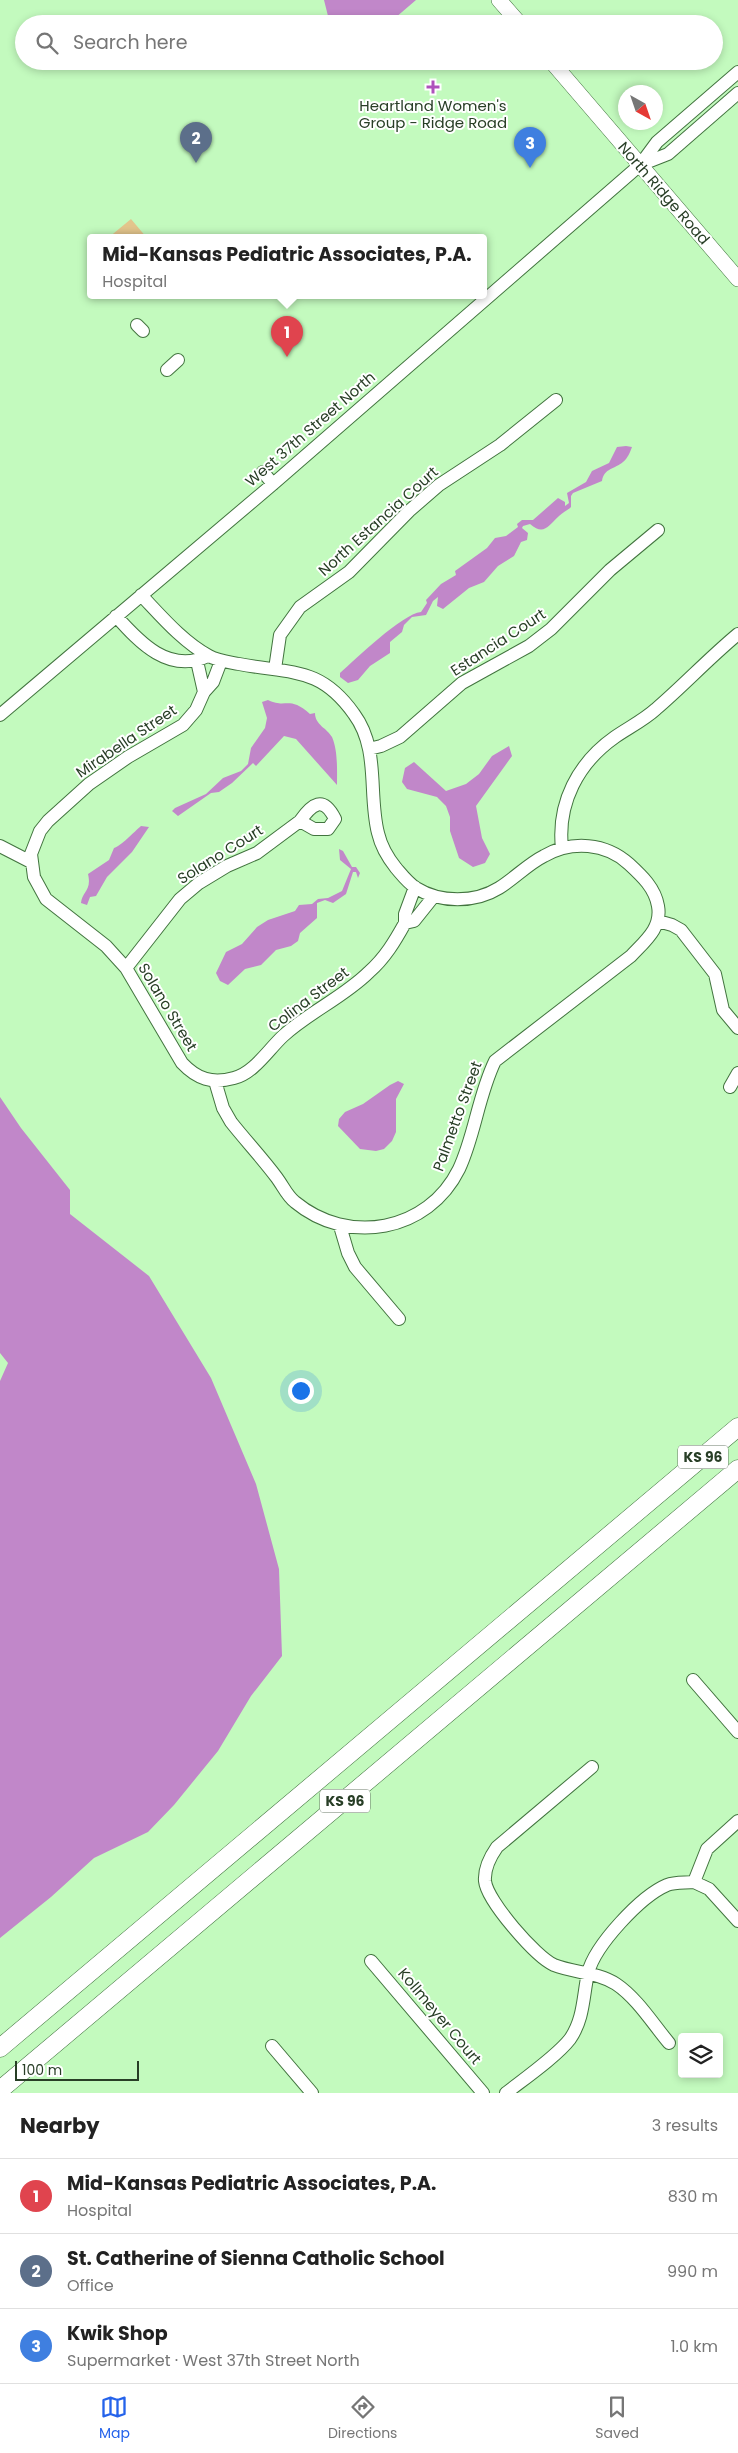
<!DOCTYPE html>
<html lang="en">
<head>
<meta charset="utf-8">
<style>
  :root { --surface:#fff; --page:#f6f6f6; --text:#222; --muted:#767676; --line:#e0e0e0; --accent:#2563eb }
  body { margin:0; font-family:Poppins,sans-serif; background:var(--page); color:var(--text) }
  .controls { position:absolute; right:15px; bottom:15px; display:grid; overflow:hidden; border-radius:5px; box-shadow:0 2px 8px #0003 }
  .controls button { width:45px; height:45px; display:grid; place-items:center; padding:0; border:0; border-bottom:1px solid var(--line); background:var(--surface); color:var(--text); font:25px sans-serif }
  .compass { position:absolute; left:618px; top:85px; width:45px; height:45px; border-radius:50%; background:var(--surface); box-shadow:0 2px 8px #0003; rotate:140deg }
  .scale { position:absolute; left:15px; bottom:12px; width:124px; box-sizing:border-box; padding-left:5px; border:2px solid #283e26; border-top:0; font-size:14px; line-height:18px; white-space:nowrap; color:#283e26; -webkit-text-stroke:4px #fff; paint-order:stroke }
  .you { position:absolute; left:300px; top:1390px; width:18px; height:18px; margin:-12px; border:4px solid #fff; border-radius:50%; background:#1a73e8; box-shadow:0 0 0 8px #1a73e833 }
  .badge { display:grid; place-items:center; width:32px; height:32px; border-radius:50%; background:var(--accent); color:#fff; font-size:16px; font-weight:700 }
  .pin { position:absolute; translate:-50% -41px; filter:drop-shadow(0 1px 2px #0008) }
  .pin::after { content:''; position:absolute; top:26px; width:18px; height:15px; background:inherit; clip-path:polygon(0 0,100% 0,50% 100%) }
  .popup { position:absolute; left:87px; top:234px; width:400px; height:65px; box-sizing:border-box; display:grid; place-content:center; border-radius:5px; background:var(--surface); filter:drop-shadow(0 1px 4px #0005); font-size:16px; white-space:nowrap; color:var(--muted) }
  .popup b { font-size:19px; color:var(--text) }
  .popup::after { content:''; position:absolute; left:50%; top:100%; margin-left:-10px; border:10px solid transparent; border-top-color:var(--surface) }
  .list { margin:0; padding:0; list-style:none }
  h2 { display:flex; justify-content:space-between; align-items:center; height:65px; margin:0; padding:0 20px; font-size:21px }
  h2 small { font-size:16px; font-weight:400; color:var(--muted) }
  .list li { display:grid; grid-template-columns:32px 1fr auto; gap:15px; align-items:center; box-sizing:border-box; height:75px; padding:0 20px; border-top:1px solid var(--line) }
  .list b { display:block; font-size:19px; white-space:nowrap }
  .list p { margin:0; font-size:16px; white-space:nowrap; color:var(--muted) }
  .list em { font-size:16px; font-style:normal; color:var(--muted) }
  .icon { flex:none; width:28px; height:28px; fill:none; stroke:currentColor; stroke-width:2; stroke-linecap:round; stroke-linejoin:round }
  .map { position:relative; flex:none; width:738px; height:2093px; overflow:hidden }
  .search { position:absolute; background:var(--surface); box-shadow:0 2px 8px #0003; left:15px; right:15px; top:15px; height:55px; display:flex; align-items:center; gap:12px; box-sizing:border-box; padding:0 18px; border-radius:28px; color:var(--muted); font-size:19px }
  .sheet { height:290px; background:var(--surface) }
  nav { display:flex; justify-content:space-around; align-items:center; box-sizing:border-box; height:70px; border-top:1px solid var(--line); background:var(--surface); font-size:14px; color:var(--muted) }
  nav a { display:grid; justify-items:center; gap:2px }
  nav .on { color:var(--accent) }
  .map>svg:first-child { display:block }
  .green { fill:#e3c58c }
  .water { fill:#c187c9 }
  .lines { fill:none; stroke-linecap:round; stroke-linejoin:round }
  .minor-casing { stroke:#42743f; stroke-width:14 }
  .major-casing { stroke:#42743f; stroke-width:16 }
  .highway-casing { stroke:#42743f; stroke-width:19 }
  .minor { stroke:#fff; stroke-width:12 }
  .major { stroke:#fff; stroke-width:15 }
  .highway { stroke:#fff; stroke-width:18 }
  .poi-dot { fill:#ae51bb; stroke:#fff; stroke-width:2 }
  .labels { text-anchor:middle; dominant-baseline:central; stroke-width:4; stroke-linejoin:round; paint-order:stroke }
  .shield { fill:#fff; stroke:#687867; stroke-width:1 }
  .shield-label { font-size:14px; font-weight:bold; fill:#283e26 }
  .poi-label { font-size:15px; fill:#283e26; stroke:#fff }
  .street-label { font-size:15px; fill:#283e26; stroke:#fff }
</style>
</head>
<body>
<div class="map">
<svg width="738" height="2093" viewBox="0 0 738 2093">
  <rect width="100%" height="100%" fill="#c3fabe"/>
  <!-- green -->
  <path class="green" d="M131 219 147 238H108Z"/>
  <!-- water -->
  <path class="water" d="M324 0H416L388 24H330Z
    M626 446 632 447C630 452 628 458 623 462 615 469 604 468 602 481L573 493 571 496V507C567 511 563 512 559 516 548 526 544 536 530 524L523 526 522 528 528 533 527 540 521 542 514 556 498 566 484 582 469 588 443 609 437 606 438 597 433 601 426 615 412 617 404 625 402 632 390 642V653L370 666 358 680 348 683 340 677V673C356 659 402 614 421 612L427 603 426 600 441 584 456 575 455 571 487 548 495 538 506 536 518 527 517 524 522 520H533L558 498 565 502V506L569 503 567 493 586 482 592 471 609 463 617 447Z
    M268 700C286 709 289 695 310 714L315 713C315 725 327 728 332 737 338 751 337 770 337 785L296 739 284 736 256 766 253 763 232 783 219 792 211 793 178 816 172 811 175 808 206 794 223 778 241 771 248 764 251 748 265 728 267 718 262 702Z
    M509 746 512 756 476 806 482 838 490 854 485 863 473 867 459 858 450 831V817L446 806 437 797 407 789 402 782 405 768 414 762 446 791 466 784 479 774 492 756Z
    M141 826 149 827 132 852 107 877 96 896 90 897 87 905 81 903C82 891 92 891 88 874L109 860 114 848C121 846 134 832 141 826Z
    M339 849 343 851 352 867H356L360 873 358 878 356 872H353L346 894 333 903 325 900 317 903V918L300 933 298 941 291 946 276 950 261 965 245 969 228 985 220 981 216 973 226 952 242 944 257 927 268 920 295 911 299 905 312 904 318 899 328 898 342 891 351 869 340 860Z
    M398 1081 404 1084 396 1099V1132L392 1141 384 1149 376 1151 360 1149 338 1126 339 1119 345 1112 363 1104 390 1085Z
    M0 1097 21 1128 70 1190V1214L149 1276 211 1378 256 1484 279 1569 282 1656 251 1696 218 1751 174 1805 148 1832 94 1858 51 1897 0 1938V1381L8 1363 0 1353Z"/>
  <g class="lines">
    <!-- minor casing -->
    <g class="minor-casing">
      <path id="minor" d="M640 165 668 154 738 93
        M137 325 143 331
        M167 370 178 360
        M263 472 273 484
        M141 595C161 616 183 642 209 656 218 661 229 662 239 664 291 674 320 666 354 714 380 749 368 794 378 833 381 846 388 858 396 868 402 875 408 883 416 888 440 903 475 903 499 888 515 878 528 864 544 856 572 840 606 843 629 864 642 876 655 888 658 906 662 928 645 941 631 956L495 1061C478 1096 475 1135 459 1169 428 1232 348 1246 295 1202 287 1196 283 1186 277 1178 263 1159 246 1141 231 1122L223 1108 215 1081
        M116 616C140 643 169 674 208 656
        M197 661 204 692
        M221 661 213 682 204 692 196 710 183 725 128 757 89 784 48 821 40 831 31 854 34 877 46 899 106 946 126 968 182 1063C197 1079 212 1084 234 1078 254 1073 268 1050 283 1036 309 1012 344 997 369 972 385 958 395 941 405 923
        M275 669 280 635 300 607 349 572 409 511 439 485 500 445 556 400
        M0 715 273 484 640 165 657 142 738 72
        M369 749 381 746 400 737 462 683 529 646 551 629 610 570 658 530
        M0 846 31 862
        M562 848C557 803 578 763 615 737 628 728 644 720 656 709 684 685 709 658 738 634
        M415 887 405 914V923L414 921 434 896
        M658 921 672 925 681 930 715 974 723 1010 738 1028
        M126 968 180 899 199 883 227 866 257 853 300 821 314 829H328L335 819C323 795 312 804 300 821
        M730 1087 738 1073
        M340 1226 348 1253 355 1267 399 1319
        M693 1680 738 1732
        M592 1767 497 1847C490 1857 484 1868 485 1881 487 1901 536 1957 554 1965 574 1973 598 1972 616 1984 637 1998 653 2024 669 2043
        M694 1882 709 1889 738 1921
        M371 1961 483 2093
        M272 2046 312 2093
        M506 2093C524 2079 557 2056 570 2039 584 2019 583 1996 588 1973 595 1945 641 1896 667 1885 675 1882 685 1883 694 1882L707 1849 738 1821"/>
    </g>
    <!-- major casing -->
    <g class="major-casing">
      <path id="major" d="M499 0 520 24
        M551 61 738 279"/>
    </g>
    <!-- highway casing -->
    <g class="highway-casing">
      <path id="highway" d="M0 2048 738 1427
        M0 2090 738 1469"/>
    </g>
    <!-- minor -->
    <use href="#minor" class="minor"/>
    <!-- major -->
    <use href="#major" class="major"/>
    <!-- highway -->
    <use href="#highway" class="highway"/>
  </g>
  <!-- markers -->
  <path class="poi-dot" d="M430.5 79.5h5v5h5v5h-5v5h-5v-5h-5v-5h5z"/>
  <g class="labels">
    <!-- shield labels -->
    <g class="shield">
      <rect x="678" y="1445.5" width="50" height="23" rx="4"/>
      <rect x="320" y="1789.5" width="50" height="23" rx="4"/>
    </g>
    <g class="shield-label">
      <text x="703" y="1457">KS 96</text>
      <text x="345" y="1801">KS 96</text>
    </g>
    <!-- poi labels -->
    <g class="poi-label">
      <text x="433" y="105">Heartland Women's<tspan x="433" dy="17">Group - Ridge Road</tspan></text>
    </g>
    <!-- street labels -->
    <g class="street-label">
      <text transform="translate(664 193) rotate(49)">North Ridge Road</text>
      <text transform="translate(310 429) rotate(-41)">West 37th Street North</text>
      <text transform="translate(378 521) rotate(-42)">North Estancia Court</text>
      <text transform="translate(498 642) rotate(-33)">Estancia Court</text>
      <text transform="translate(126 741) rotate(-34)">Mirabella Street</text>
      <text transform="translate(220 854) rotate(-32)">Solano Court</text>
      <text transform="translate(308 999) rotate(-37)">Colina Street</text>
      <text transform="translate(168 1007) rotate(59)">Solano Street</text>
      <text transform="translate(457 1116) rotate(-70)">Palmetto Street</text>
      <text transform="translate(440 2016) rotate(50)">Kollmeyer Court</text>
    </g>
  </g>
</svg>
<div class="controls">
<button><svg class="icon" aria-label="layers" viewBox="0 0 24 24"><path d="M12 4l9 5-9 5-9-5zM3 14l9 5 9-5"/></svg></button>
</div>
<svg class="compass" viewBox="-18 -18 36 36"><path d="M0-13l5 13h-10z" fill="#e53935"/><path d="M0 13l5-13h-10z" fill="#767676"/></svg>
<div class="scale">100 m</div>
<div class="you"></div>
<div class="pin badge" style="left:287px;top:357px;background:#e0444e">1</div>
<div class="popup"><b>Mid-Kansas Pediatric Associates, P.A.</b>Hospital</div>
<div class="pin badge" style="left:196px;top:163px;background:#5c6f8a">2</div>
<div class="pin badge" style="left:530px;top:168px;background:#3f7fe0">3</div>
<div class="search"><svg class="icon" aria-label="search" viewBox="0 0 24 24"><circle cx="10" cy="10" r="6"/><path d="M15 15l6 6"/></svg>Search here</div>
</div>
<section class="sheet">
<h2>Nearby<small>3 results</small></h2>
<ul class="list">
<li><span class="badge" style="background:#e0444e">1</span><div><b>Mid-Kansas Pediatric Associates, P.A.</b><p>Hospital</p></div><em>830 m</em></li>
<li><span class="badge" style="background:#5c6f8a">2</span><div><b>St. Catherine of Sienna Catholic School</b><p>Office</p></div><em>990 m</em></li>
<li><span class="badge" style="background:#3f7fe0">3</span><div><b>Kwik Shop</b><p>Supermarket · West 37th Street North</p></div><em>1.0 km</em></li>
</ul>
</section>
<nav>
<a class="on"><svg class="icon" aria-label="map" viewBox="0 0 24 24"><path d="M3 6l6-2 6 2 6-2v14l-6 2-6-2-6 2zM9 4v14M15 6v14"/></svg>Map</a>
<a><svg class="icon" aria-label="directions" viewBox="0 0 24 24"><path d="M12 3l9 9-9 9-9-9zM9 14v-3h6M13 9l2 2-2 2"/></svg>Directions</a>
<a><svg class="icon" aria-label="saved" viewBox="0 0 24 24"><path d="M7 4h10v16l-5-4-5 4z"/></svg>Saved</a>
</nav>
</body>
</html>
